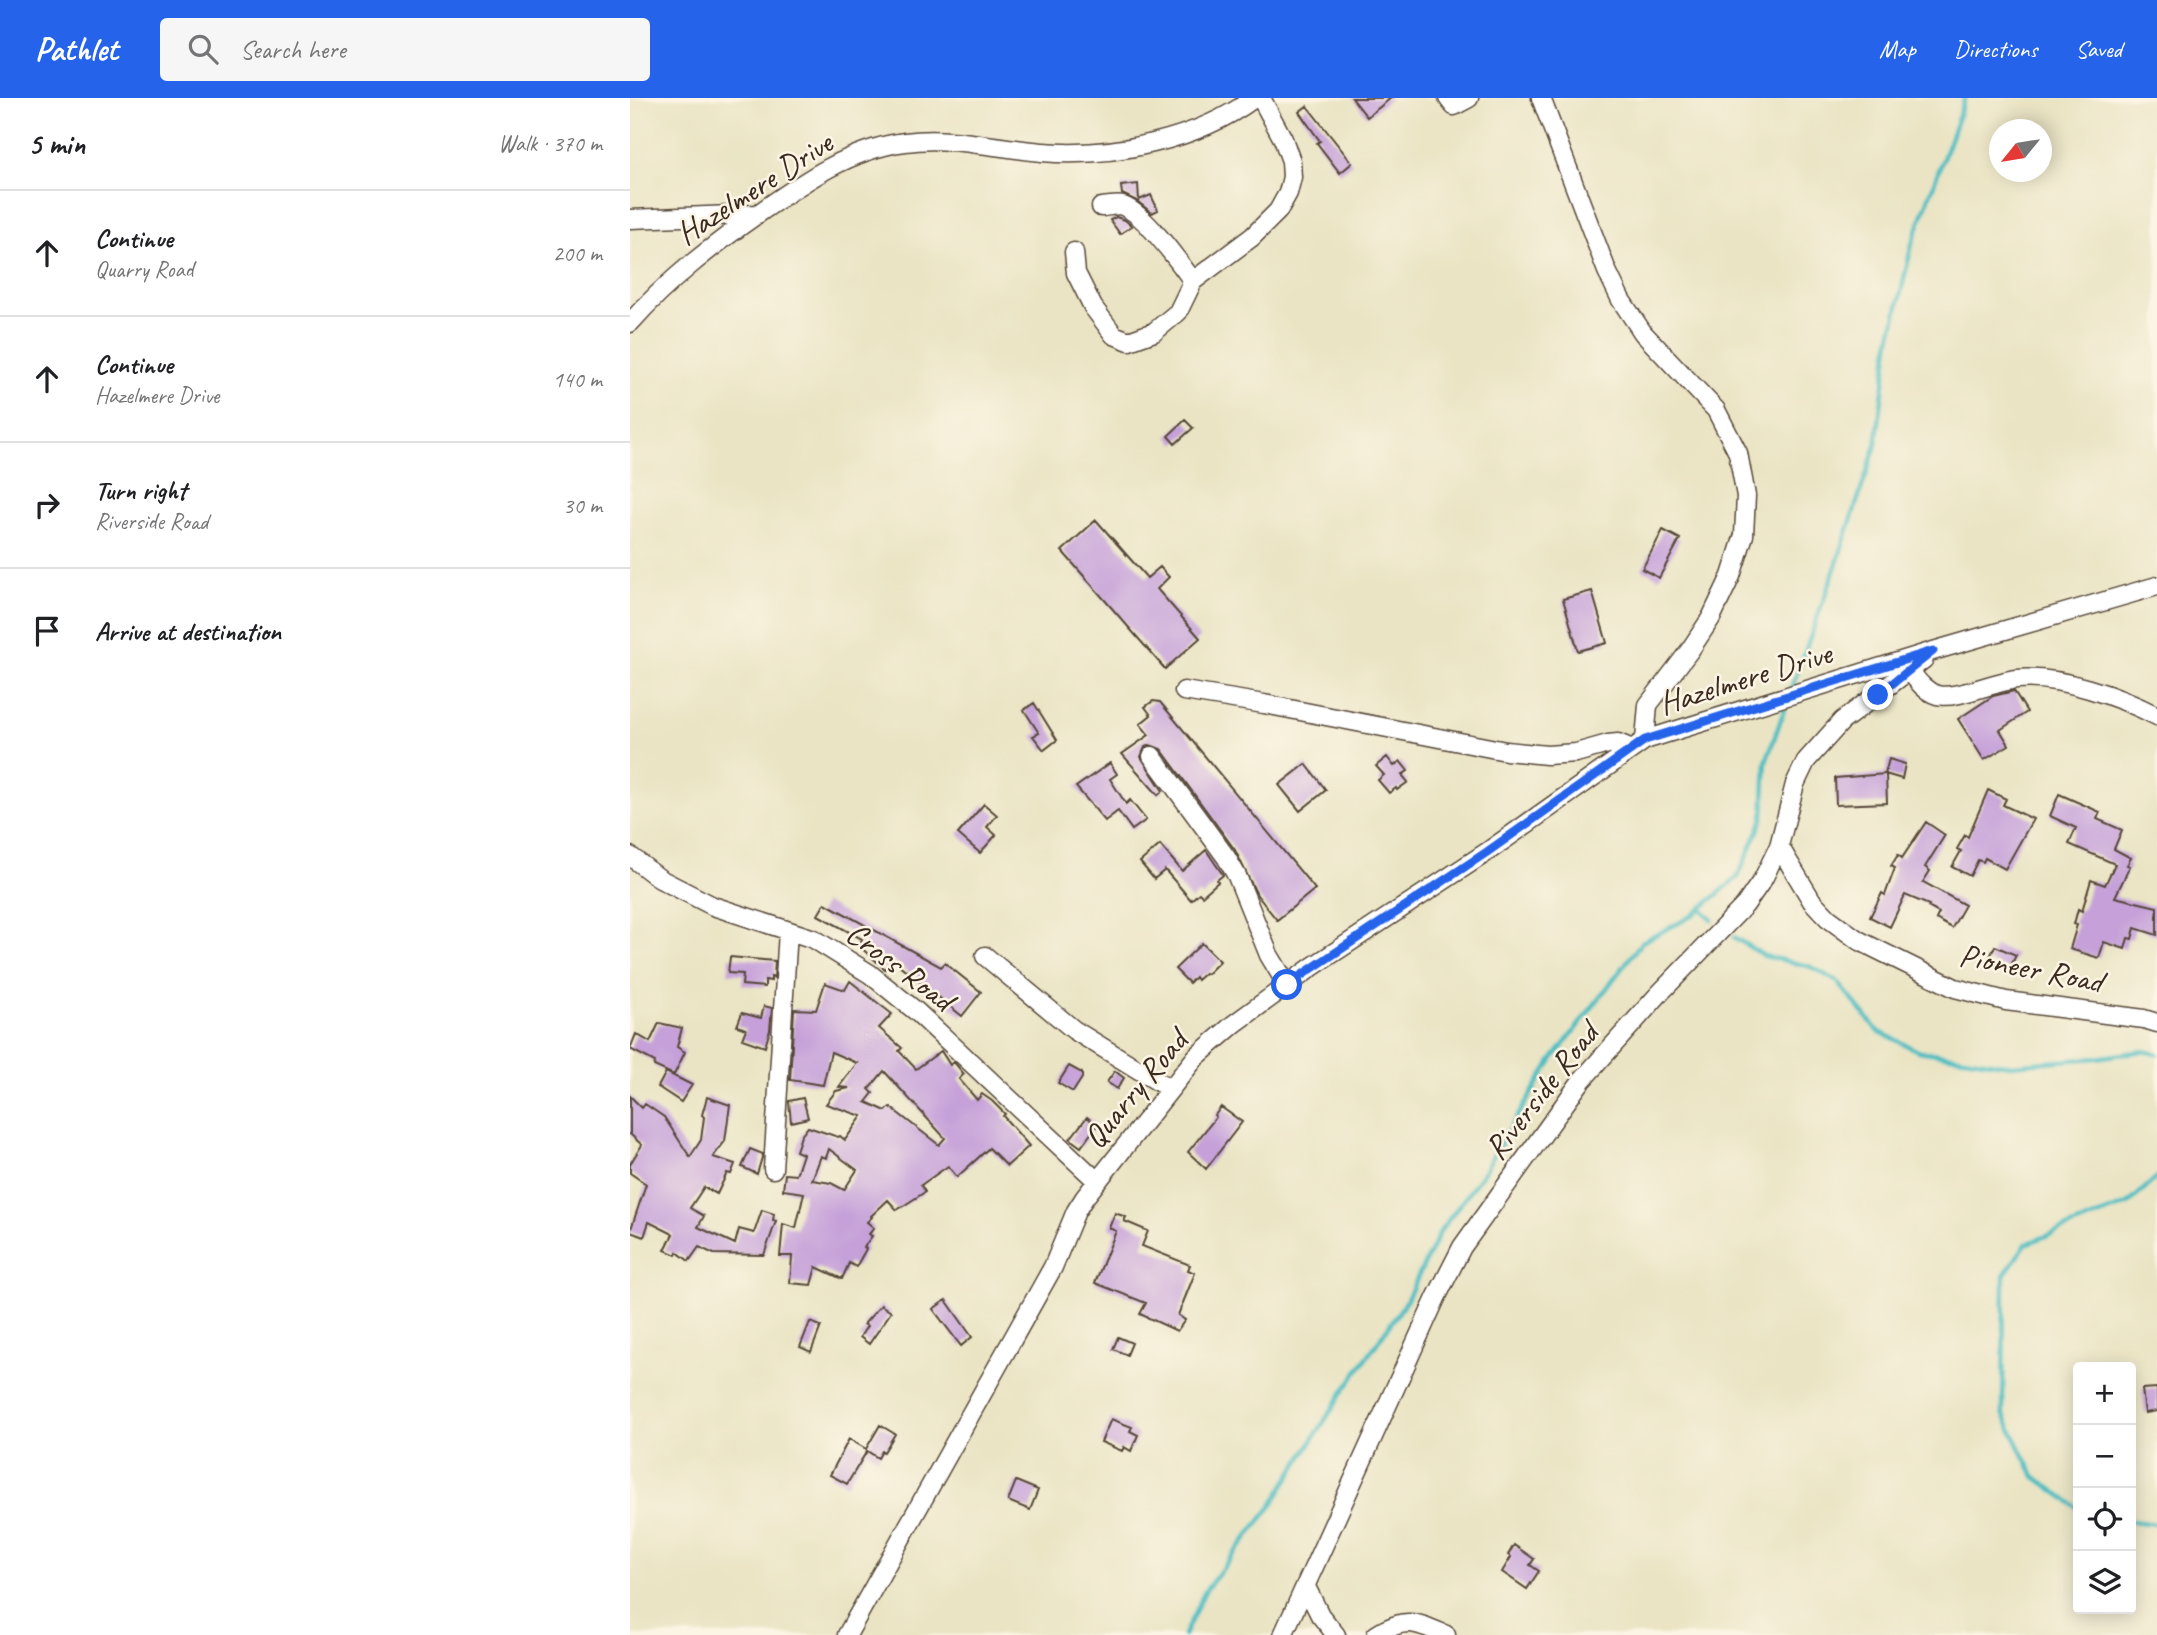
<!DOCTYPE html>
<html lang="en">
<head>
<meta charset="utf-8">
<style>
  :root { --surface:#fff; --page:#f6f6f6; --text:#202124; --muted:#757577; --line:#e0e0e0; --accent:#2563eb }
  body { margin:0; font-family:Caveat,sans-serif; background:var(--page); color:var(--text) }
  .controls { position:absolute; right:21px; bottom:21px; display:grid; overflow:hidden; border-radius:7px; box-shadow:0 4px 18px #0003 }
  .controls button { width:63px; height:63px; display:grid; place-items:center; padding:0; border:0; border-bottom:2px solid var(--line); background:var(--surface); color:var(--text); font:35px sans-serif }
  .compass { position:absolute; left:1359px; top:21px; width:63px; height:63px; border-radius:50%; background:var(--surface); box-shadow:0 4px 18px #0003; rotate:240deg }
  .stop { position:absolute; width:21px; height:21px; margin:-16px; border:5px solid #2563eb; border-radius:50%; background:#fff }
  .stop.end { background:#2563eb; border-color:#fff; box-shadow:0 2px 7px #0008 }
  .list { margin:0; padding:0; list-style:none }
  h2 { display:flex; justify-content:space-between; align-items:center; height:91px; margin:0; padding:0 28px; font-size:30px }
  h2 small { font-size:23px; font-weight:400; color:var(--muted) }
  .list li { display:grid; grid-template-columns:46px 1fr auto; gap:21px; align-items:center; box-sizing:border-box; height:126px; padding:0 28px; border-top:2px solid var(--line) }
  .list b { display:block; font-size:26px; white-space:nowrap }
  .list p { margin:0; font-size:23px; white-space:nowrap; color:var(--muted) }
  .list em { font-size:23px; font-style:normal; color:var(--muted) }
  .icon { flex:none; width:38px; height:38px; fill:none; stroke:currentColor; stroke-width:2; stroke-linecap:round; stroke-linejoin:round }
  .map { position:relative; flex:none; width:1527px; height:1537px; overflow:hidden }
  header { display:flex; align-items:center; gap:42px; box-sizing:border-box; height:98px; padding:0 35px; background:var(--accent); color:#fff }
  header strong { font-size:33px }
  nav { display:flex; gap:38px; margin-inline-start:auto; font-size:24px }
  .search { width:490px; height:63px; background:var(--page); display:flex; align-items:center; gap:18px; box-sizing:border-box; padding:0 24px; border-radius:7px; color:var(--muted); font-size:26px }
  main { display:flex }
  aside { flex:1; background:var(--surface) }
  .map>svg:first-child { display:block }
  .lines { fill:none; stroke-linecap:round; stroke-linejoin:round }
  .stream { stroke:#4ebdc2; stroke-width:4.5 }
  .building { fill:#c5a0d9; fill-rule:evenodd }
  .minor-casing { stroke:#554637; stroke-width:21 }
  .minor { stroke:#fff; stroke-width:18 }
  .route { stroke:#2563eb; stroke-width:9 }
  .labels { text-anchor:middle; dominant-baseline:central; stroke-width:5; stroke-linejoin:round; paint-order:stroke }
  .street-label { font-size:33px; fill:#3b2a1e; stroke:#fcf5e5 }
</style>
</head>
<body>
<header>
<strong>Pathlet</strong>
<div class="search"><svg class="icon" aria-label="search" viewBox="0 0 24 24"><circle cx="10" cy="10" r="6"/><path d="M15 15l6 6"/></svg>Search here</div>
<nav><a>Map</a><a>Directions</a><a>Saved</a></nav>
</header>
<main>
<aside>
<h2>5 min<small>Walk · 370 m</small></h2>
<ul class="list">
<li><svg class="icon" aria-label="ahead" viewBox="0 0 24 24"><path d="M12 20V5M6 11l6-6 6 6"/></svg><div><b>Continue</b><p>Quarry Road</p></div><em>200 m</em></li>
<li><svg class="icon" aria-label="ahead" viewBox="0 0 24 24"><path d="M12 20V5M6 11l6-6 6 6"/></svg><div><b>Continue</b><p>Hazelmere Drive</p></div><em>140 m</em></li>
<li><svg class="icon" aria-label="right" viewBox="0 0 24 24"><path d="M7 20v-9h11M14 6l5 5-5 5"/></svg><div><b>Turn right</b><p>Riverside Road</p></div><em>30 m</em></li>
<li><svg class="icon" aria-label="arrive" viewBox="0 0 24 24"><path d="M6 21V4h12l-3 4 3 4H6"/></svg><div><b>Arrive at destination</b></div></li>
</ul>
</aside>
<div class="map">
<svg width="1527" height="1537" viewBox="0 0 1527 1537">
  <rect width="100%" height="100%" fill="#fcf5e5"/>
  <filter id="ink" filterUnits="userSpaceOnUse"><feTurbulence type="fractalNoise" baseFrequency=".0143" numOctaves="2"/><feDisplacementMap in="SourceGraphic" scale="14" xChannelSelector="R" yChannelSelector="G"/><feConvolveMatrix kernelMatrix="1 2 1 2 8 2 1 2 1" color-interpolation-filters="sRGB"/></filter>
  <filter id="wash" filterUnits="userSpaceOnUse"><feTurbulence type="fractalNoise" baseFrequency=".00686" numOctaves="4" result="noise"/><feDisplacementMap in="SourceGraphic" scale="28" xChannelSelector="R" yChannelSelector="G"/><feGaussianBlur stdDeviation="1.57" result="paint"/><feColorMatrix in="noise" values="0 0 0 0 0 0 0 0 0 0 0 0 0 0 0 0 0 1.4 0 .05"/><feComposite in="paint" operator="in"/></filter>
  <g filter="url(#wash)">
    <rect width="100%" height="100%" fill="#eae4c4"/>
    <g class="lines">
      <!-- stream -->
      <path class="stream" d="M1161 592 1207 465 1246 347 1259 247 1282 146 1335 0
        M1071 810 1082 822
        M1104 839 1134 858 1179 868 1207 883 1248 933 1288 953 1380 967 1466 960 1513 953 1527 956
        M1448 1410 1404 1378 1373 1315 1374 1177 1396 1146 1498 1106 1527 1079
        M1501 1423 1527 1426
        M554 1537 575 1493 640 1410 712 1295 775 1205 811 1132 851 1078 922 962 1012 844 1062 818 1108 779 1133 721 1136 664 1157 604"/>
    </g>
    <g id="blocks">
      <!-- building -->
      <path class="building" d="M722 0H761L737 19Z
        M677 8 722 65 710 75 687 45 690 43 669 14Z
        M508 86 509 102 521 97 528 112 522 115 507 103 492 96 491 88Z
        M486 119 495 122 502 128 490 136 480 122Z
        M555 322 563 330 545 346 538 338Z
        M466 422 517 480 530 469 539 479 527 491 570 540 535 571 432 453Z
        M1033 432 1050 441 1029 480 1012 471Z
        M962 493 977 545 948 553 933 501Z
        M1384 593 1397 614 1370 632 1379 647 1354 662 1328 621 1363 598Z
        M523 603 530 604 685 791 647 822 627 797 605 752 531 651 520 647 515 649 511 659 533 693 528 697 492 656 519 637 510 626 521 617 515 609Z
        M404 605 427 642 414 652 403 638 409 635 394 612Z
        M757 659 764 668 770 663 778 673 772 677 778 684 767 692 766 690 759 695 748 682 754 677 746 668Z
        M1259 661 1275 666 1272 681 1255 676Z
        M480 665 487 676 480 681 496 706 500 702 516 722 502 732 488 713 475 723 446 689Z
        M676 666 696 692 670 713 649 687Z
        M1256 676 1257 705 1206 707 1205 680Z
        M1358 692 1376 701 1373 707 1403 721 1375 771 1355 760 1353 764 1348 762 1340 778 1322 769 1331 753 1327 751 1335 737 1338 739Z
        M1429 696 1470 714 1467 721 1492 732 1484 751 1501 760 1497 767 1500 768 1485 799 1527 809V837L1505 830 1502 841 1498 840 1495 851 1474 844 1469 860 1440 851 1447 827 1444 826 1448 811 1452 813 1461 782 1475 787 1485 766 1439 746 1446 730 1420 718Z
        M354 706 367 717 357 729 366 737 350 755 328 736Z
        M1296 724 1315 737 1295 769 1300 773 1293 784 1335 807 1322 830 1306 821 1309 815 1298 809 1299 807 1275 797 1260 829 1240 819 1252 795 1255 797 1265 770 1261 768 1268 757 1272 760Z
        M530 747 552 773 576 752 593 777 587 782 588 784 572 798 569 795 561 802 535 772 524 781 510 764Z
        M195 805 311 869 315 865 351 894 332 918 263 862 255 871 229 848 232 841 188 817Z
        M572 845 590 863 577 876 575 875 567 882 565 879 559 885 545 871Z
        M1365 848 1386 857 1379 872 1358 863Z
        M100 859 145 863 144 880 141 879V883L135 882V889L112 887 113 876 98 875Z
        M220 883 262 916 249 930 272 950 269 953 286 971 311 953 320 967 324 964 334 976 329 981 347 1002 352 996 362 1003 375 1016 373 1018 399 1048 377 1068 359 1050 327 1079 318 1068 291 1087 295 1094 267 1112 258 1102 241 1118 242 1119 237 1124 244 1130 239 1136 242 1138 234 1149 236 1151 226 1169 219 1165 212 1181 186 1169 181 1187 160 1185 162 1158H150L153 1126 166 1130 174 1095 153 1092 155 1076 166 1077 173 1056 166 1053 171 1038 178 1029 208 1039 210 1038 215 1042 232 1018 196 1006 206 993 219 990 209 989 227 965 201 954 193 987 160 982 164 911 186 912 195 885 215 892ZM254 973 315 1040 309 1047 260 1009 256 1013 236 1004 243 995 239 991ZM199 1051 227 1072 214 1092 201 1085 182 1082 191 1058 196 1060Z
        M134 908 142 910 140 932 135 949 112 941 116 931 107 928 112 915 131 920Z
        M29 925 52 930 47 949 55 954 44 977 24 968 25 964 0 951 6 936 20 944Z
        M439 968 452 975V980L443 994 428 985Z
        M485 973 494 980 487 991 477 984Z
        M36 974 62 987 51 1004 28 989Z
        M0 998 12 1010 15 1006 34 1019 60 1059 71 1042 74 1019 72 1017 77 999 100 1007 95 1043 83 1059 105 1066 101 1076 97 1075 87 1096 74 1089 60 1110 74 1118 68 1129 105 1146 109 1131 124 1135 132 1112 144 1116 143 1122 146 1123 134 1157 84 1156 69 1149 59 1163 47 1154 46 1157 35 1152 43 1136 19 1124 14 1139 0 1134 16 1086 0 1075V1066L12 1047 0 1036Z
        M173 1000 178 1020 161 1024 159 1003Z
        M591 1009 612 1024 576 1071 558 1054 586 1019 585 1017Z
        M457 1019 467 1027 451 1049 440 1041Z
        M120 1051 133 1056 127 1076 112 1069Z
        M485 1115 496 1119 494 1123 518 1133 512 1148 560 1167 558 1172 565 1175 548 1217 555 1222 547 1233 510 1216 516 1205 465 1185 486 1133 479 1130Z
        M316 1202 342 1239 331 1248 303 1211Z
        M251 1207 261 1214 239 1246 230 1239 237 1228 234 1226Z
        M180 1224 191 1228 181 1254 170 1249Z
        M488 1239 502 1245 497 1257 483 1251Z
        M1527 1290V1313L1515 1315 1512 1291Z
        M481 1321 502 1329 500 1333 508 1337 501 1353 494 1349 492 1353 471 1344Z
        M250 1327 265 1336 254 1354 252 1353 248 1360 237 1353 217 1386 200 1377 219 1341 236 1351Z
        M386 1383 408 1392 400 1412 378 1403Z
        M884 1447 904 1461 900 1467 909 1473 897 1491 872 1474 881 1459 878 1457Z"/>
    </g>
  </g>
  <g filter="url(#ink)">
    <use href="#blocks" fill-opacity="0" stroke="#554637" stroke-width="2"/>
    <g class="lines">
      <!-- minor casing -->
      <g class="minor-casing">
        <path id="minor" d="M818 0 824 8 839 0
          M911 0 977 173 991 202 1013 235 1086 312 1108 355 1116 398 1114 437 1101 478 1081 520 1060 552 1018 607 1015 642
          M471 109C477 109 487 106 493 108 515 116 549 164 563 183
          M0 121 128 116
          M444 154 446 175 463 209 484 237 499 243 524 234 548 214 563 183 622 139 648 113 658 95 662 79 661 63 653 41 631 0
          M0 225C38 182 82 148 129 115 173 84 220 51 275 44 321 38 367 50 412 54 482 60 568 42 624 0
          M1279 572C1287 582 1294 593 1307 597 1326 602 1365 583 1387 581 1429 577 1490 599 1527 618
          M554 593 634 606 876 653 917 657 946 655 978 646 988 645 1002 651
          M522 658 596 759 607 778 639 857 657 887
          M1149 748 1182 803 1198 820 1228 842 1325 890 1376 903 1514 921 1527 925
          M0 758 30 781 83 808 184 841 240 876 287 914 467 1083
          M355 858 444 932 540 991
          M143 1071 158 833
          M676 1489 690 1517 706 1537
          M217 1537 423 1169 446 1113 455 1099 566 959 604 926 682 869 857 754 1015 642 1303 553 1527 488
          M653 1537 806 1200 832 1149 952 982 1029 896 1115 807 1133 781 1149 748 1165 686 1176 663 1212 623 1294 561
          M746 1537C775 1518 786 1524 816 1537"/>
      </g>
      <!-- minor -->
      <use href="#minor" class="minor"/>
    </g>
  </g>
  <g class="lines" filter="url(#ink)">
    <!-- route -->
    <path class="route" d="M657 887 857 754 1015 642 1303 553 1248 597"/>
  </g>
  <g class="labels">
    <!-- street labels -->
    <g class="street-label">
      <text transform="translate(124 90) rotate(-33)">Hazelmere Drive</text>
      <text transform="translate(1115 580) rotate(-17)">Hazelmere Drive</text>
      <text transform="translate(270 868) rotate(37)">Cross Road</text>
      <text transform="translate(1401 870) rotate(11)">Pioneer Road</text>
      <text transform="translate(505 991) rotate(-50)">Quarry Road</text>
      <text transform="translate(911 993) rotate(-52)">Riverside Road</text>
    </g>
  </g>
</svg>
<div class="controls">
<button>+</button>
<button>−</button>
<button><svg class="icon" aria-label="locate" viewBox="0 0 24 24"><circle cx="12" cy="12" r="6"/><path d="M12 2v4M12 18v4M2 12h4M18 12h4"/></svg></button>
<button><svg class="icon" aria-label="layers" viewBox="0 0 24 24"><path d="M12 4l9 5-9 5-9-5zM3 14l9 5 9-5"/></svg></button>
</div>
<svg class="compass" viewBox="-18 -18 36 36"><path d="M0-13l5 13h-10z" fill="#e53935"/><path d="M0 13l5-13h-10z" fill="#757577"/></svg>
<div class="stop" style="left:657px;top:887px"></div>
<div class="stop end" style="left:1248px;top:597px"></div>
</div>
</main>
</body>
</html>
